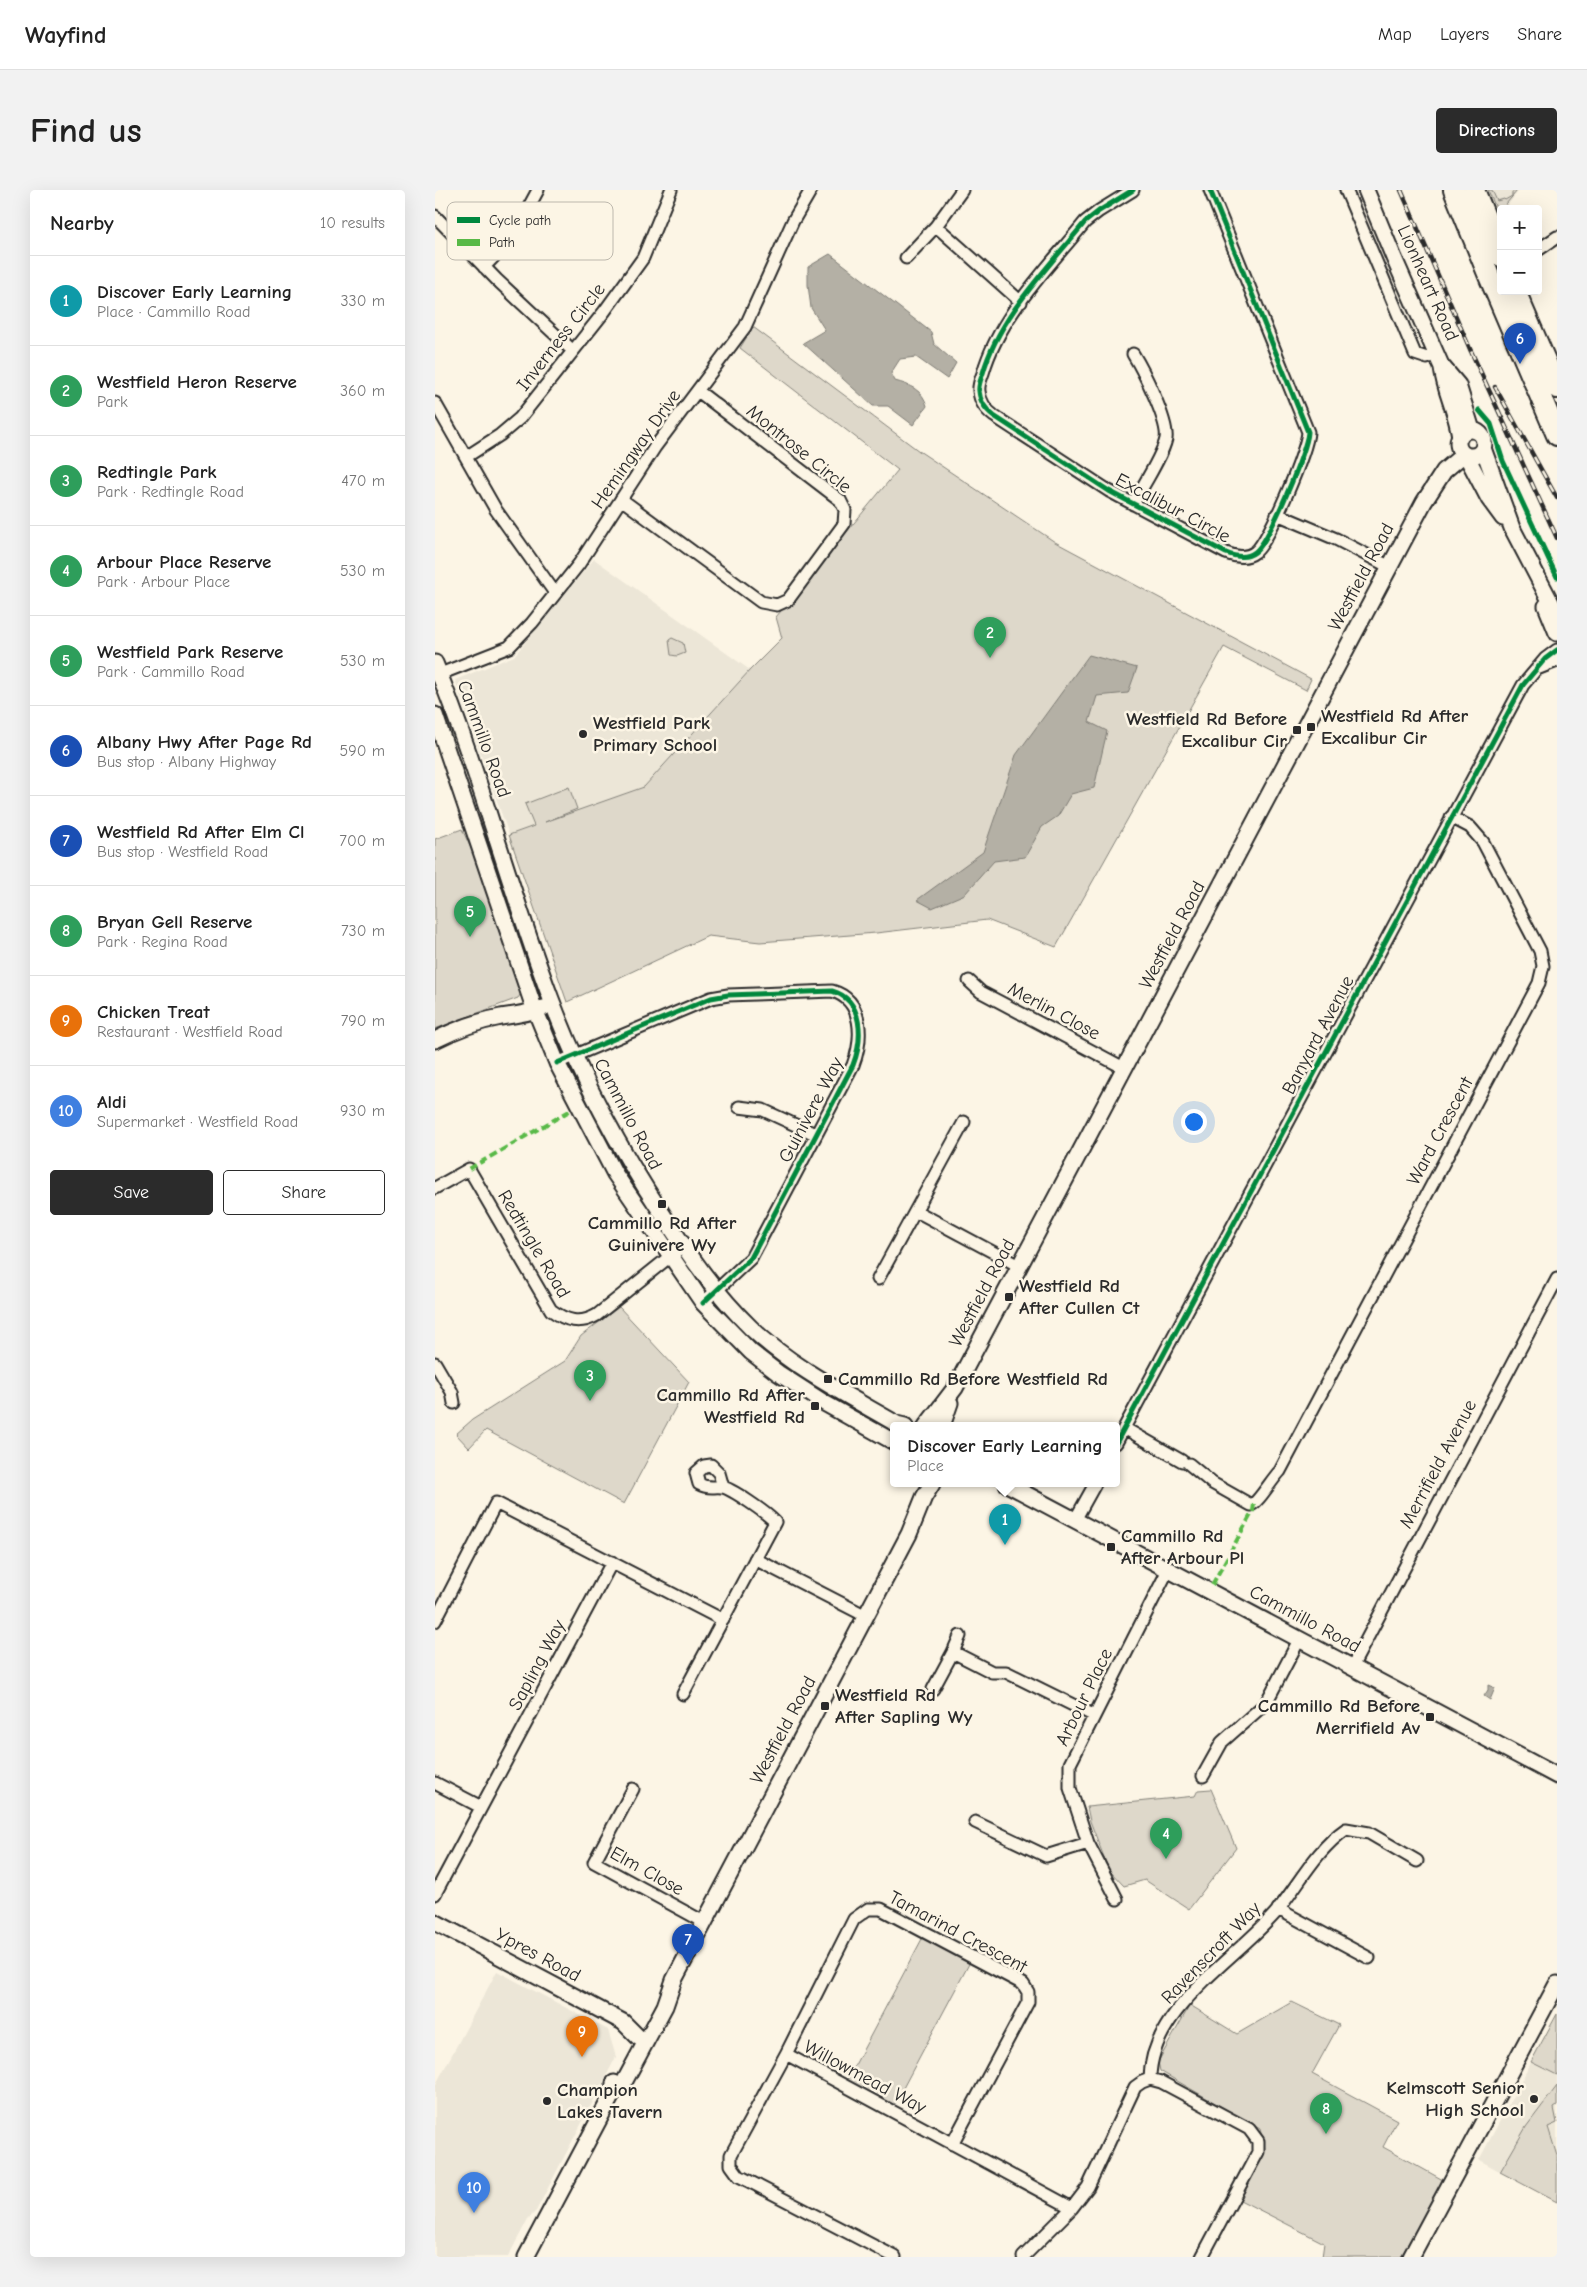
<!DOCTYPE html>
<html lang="en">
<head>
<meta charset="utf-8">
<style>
  :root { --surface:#fff; --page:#f2f2f2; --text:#222; --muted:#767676; --line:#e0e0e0; --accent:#2b2b2b }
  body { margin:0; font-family:"Comic Neue",sans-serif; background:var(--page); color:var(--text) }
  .controls { position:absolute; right:15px; top:15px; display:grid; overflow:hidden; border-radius:5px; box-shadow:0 5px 20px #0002 }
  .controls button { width:45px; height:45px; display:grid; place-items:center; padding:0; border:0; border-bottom:1px solid var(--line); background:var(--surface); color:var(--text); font:25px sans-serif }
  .you { position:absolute; left:758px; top:931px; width:18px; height:18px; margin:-12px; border:4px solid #fff; border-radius:50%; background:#1a73e8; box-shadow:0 0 0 8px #1a73e833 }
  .badge { display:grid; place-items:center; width:32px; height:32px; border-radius:50%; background:var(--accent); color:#fff; font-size:16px; font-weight:700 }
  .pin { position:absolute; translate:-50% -41px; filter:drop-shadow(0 1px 2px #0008) }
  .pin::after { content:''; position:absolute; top:26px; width:18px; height:15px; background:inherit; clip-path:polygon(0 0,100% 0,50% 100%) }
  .popup { position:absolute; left:455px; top:1232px; width:230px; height:65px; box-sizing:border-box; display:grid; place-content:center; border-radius:5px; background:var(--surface); filter:drop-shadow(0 1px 4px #0005); font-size:16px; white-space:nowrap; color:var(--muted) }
  .popup b { font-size:19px; color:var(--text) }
  .popup::after { content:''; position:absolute; left:50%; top:100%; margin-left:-10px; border:10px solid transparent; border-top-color:var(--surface) }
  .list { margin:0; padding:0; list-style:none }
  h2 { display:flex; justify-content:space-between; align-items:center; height:65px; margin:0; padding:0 20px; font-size:21px }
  h2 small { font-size:16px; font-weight:400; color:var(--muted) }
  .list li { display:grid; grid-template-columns:32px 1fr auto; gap:15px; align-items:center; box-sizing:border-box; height:90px; padding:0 20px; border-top:1px solid var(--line) }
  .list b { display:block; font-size:19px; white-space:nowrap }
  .list p { margin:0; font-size:16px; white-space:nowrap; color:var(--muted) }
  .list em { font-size:16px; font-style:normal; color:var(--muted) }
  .actions { display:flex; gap:10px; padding:15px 20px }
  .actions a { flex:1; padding:11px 0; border:1px solid var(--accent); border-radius:5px; text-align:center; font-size:18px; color:var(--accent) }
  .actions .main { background:var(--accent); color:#fff }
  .map { position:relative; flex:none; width:1122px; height:2067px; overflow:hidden; border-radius:5px }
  header { display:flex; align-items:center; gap:30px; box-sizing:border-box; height:70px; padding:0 25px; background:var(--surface); border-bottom:1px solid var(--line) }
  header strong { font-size:24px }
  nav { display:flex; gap:28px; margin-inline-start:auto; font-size:18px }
  .intro { display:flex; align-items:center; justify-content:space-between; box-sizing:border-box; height:120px; padding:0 30px }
  h1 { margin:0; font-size:35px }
  .button { padding:12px 22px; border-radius:5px; background:var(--accent); color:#fff; font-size:18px; font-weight:700 }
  main { display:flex; gap:30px; padding:0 30px }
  aside { flex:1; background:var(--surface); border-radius:5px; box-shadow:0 5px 20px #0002 }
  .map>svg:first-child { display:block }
  .built { fill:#ece6d7 }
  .green { fill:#ded8ca; stroke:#84827a }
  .water { fill:#b4b0a5; stroke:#7d7b74 }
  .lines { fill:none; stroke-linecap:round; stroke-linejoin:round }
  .street-casing { stroke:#2b2b2b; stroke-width:15 }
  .secondary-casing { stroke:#2b2b2b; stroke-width:19 }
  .highway-casing { stroke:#2b2b2b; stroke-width:24 }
  .street { stroke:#fcf5e5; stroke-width:11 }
  .secondary { stroke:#fcf5e5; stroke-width:15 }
  .highway { stroke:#fcf5e5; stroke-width:20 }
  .rail-casing { stroke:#2b2b2b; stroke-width:4.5 }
  .rail { stroke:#fcf5e5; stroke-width:2.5; stroke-dasharray:8; stroke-linecap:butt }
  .quiet { stroke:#58b947; stroke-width:4; stroke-dasharray:8 4; stroke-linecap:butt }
  .cycleway-casing { stroke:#fcf5e5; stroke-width:8 }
  .cycleway { stroke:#00873e; stroke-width:5 }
  .poi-dot { fill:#2b2b2b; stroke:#fcf5e5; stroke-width:2 }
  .labels { text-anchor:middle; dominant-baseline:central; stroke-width:5; stroke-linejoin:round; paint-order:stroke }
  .street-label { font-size:19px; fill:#2b2b2b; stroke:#fcf5e5 }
  .poi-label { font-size:19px; font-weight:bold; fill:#2b2b2b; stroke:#fcf5e5; text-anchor:start }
  .key { fill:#fcf5e5; stroke:#bdb8ad; stroke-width:1 }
  .key-label { font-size:14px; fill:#2b2b2b }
</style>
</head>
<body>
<header>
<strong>Wayfind</strong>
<nav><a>Map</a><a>Layers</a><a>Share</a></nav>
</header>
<div class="intro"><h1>Find us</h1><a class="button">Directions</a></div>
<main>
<aside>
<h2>Nearby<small>10 results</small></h2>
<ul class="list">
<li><span class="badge" style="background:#0f9aa8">1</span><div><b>Discover Early Learning</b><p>Place · Cammillo Road</p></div><em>330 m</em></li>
<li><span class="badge" style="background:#2e9e5b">2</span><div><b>Westfield Heron Reserve</b><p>Park</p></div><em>360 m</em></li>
<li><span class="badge" style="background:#2e9e5b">3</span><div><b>Redtingle Park</b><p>Park · Redtingle Road</p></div><em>470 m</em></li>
<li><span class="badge" style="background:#2e9e5b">4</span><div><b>Arbour Place Reserve</b><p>Park · Arbour Place</p></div><em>530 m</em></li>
<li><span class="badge" style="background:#2e9e5b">5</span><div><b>Westfield Park Reserve</b><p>Park · Cammillo Road</p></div><em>530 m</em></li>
<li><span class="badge" style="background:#1a4fb4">6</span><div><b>Albany Hwy After Page Rd</b><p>Bus stop · Albany Highway</p></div><em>590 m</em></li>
<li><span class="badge" style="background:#1a4fb4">7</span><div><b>Westfield Rd After Elm Cl</b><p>Bus stop · Westfield Road</p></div><em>700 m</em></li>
<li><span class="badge" style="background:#2e9e5b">8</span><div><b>Bryan Gell Reserve</b><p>Park · Regina Road</p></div><em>730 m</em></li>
<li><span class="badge" style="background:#e8710a">9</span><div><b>Chicken Treat</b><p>Restaurant · Westfield Road</p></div><em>790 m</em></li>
<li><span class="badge" style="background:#3f7fe0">10</span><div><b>Aldi</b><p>Supermarket · Westfield Road</p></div><em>930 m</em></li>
</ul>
<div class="actions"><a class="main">Save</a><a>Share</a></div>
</aside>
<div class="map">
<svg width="1122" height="2067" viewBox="0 0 1122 2067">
  <rect width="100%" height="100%" fill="#fcf5e5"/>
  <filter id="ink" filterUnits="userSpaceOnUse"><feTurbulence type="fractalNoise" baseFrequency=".02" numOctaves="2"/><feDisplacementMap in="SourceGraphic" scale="10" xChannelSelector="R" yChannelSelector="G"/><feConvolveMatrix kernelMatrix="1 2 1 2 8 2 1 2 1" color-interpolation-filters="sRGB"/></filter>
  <g filter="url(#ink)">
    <!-- built -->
    <path class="built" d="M1052 0H1084L1070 19H1066L1064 27Z
      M159 369 315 480 209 597 74 645 20 490 79 466Z
      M62 1781 173 1840 181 1867 101 2021 93 2029 73 2067H0V1896Z
      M1122 1824V2012L1044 1970Z"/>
    <!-- green -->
    <path class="green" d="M1053 0H1057L1062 11 1069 9 1070 10 1077 6V2L1082 1 1071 14 1073 19H1066L1064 25Z
      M318 137 484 261 620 352 876 489 871 500 789 457 621 757 552 730 441 743 325 752 273 746 132 812 74 645 99 636 90 614 134 597 142 619 110 632 209 597 315 480 347 448 341 427 463 280 305 158Z
      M237 448 248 453 250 463 242 466 236 465 234 450Z
      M27 639 51 691 87 802 83 808 0 839V649Z
      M184 1117 254 1192 189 1314 51 1240 34 1258 21 1244 37 1230 130 1171 146 1146Z
      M776 1599 801 1658 754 1719 710 1690 689 1696 674 1680 655 1631 652 1617 760 1606 763 1600Z
      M488 1747 535 1772 459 1915 412 1890Z
      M857 1812 904 1835 877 1884 962 1930 948 1957 1008 1990 966 2067H887L889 2053 805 2010 830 1960 825 1939 725 1881 723 1872 755 1815 802 1844Z
      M1122 1824V1885L1096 1872Z
      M1122 1896V1916L1119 1918 1122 1933 1113 1937 1122 1966V2012L1065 1982 1091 1937Z"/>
    <!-- water -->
    <path class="water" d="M395 64 496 142 499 154 521 173 512 189 481 167 465 169 456 183 460 191C475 195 488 200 492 216L478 235 453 216H438L368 153 390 140 376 118 373 95V77Z
      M654 465 702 478 693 503 662 506 654 532 672 541 659 598 636 604 623 626 607 637 590 667 559 671 530 704 497 718 482 710 548 662 581 565Z
      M1053 1495 1060 1498 1055 1510 1049 1506 1053 1500Z"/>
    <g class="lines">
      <!-- street casing -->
      <g class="street-casing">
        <path id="street" d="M698 0 664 21 650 32C613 78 564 126 548 183 546 189 543 195 544 201 545 213 551 220 559 226L674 301 791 363C801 367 811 369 820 362 834 352 872 260 873 242L775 0
          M911 0 980 164 992 168 1001 163
          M0 26 62 90 138 161
          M501 36 586 112
          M1103 60 1122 47
          M471 68 501 36 527 0
          M49 77 77 48 103 0
          M0 213 61 320 120 403
          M31 267 65 245 85 228 169 122 208 68 236 0
          M186 309 326 412 342 415 353 410 409 334 410 320 405 310 263 201
          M698 314C707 297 727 267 731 249 734 232 708 180 698 164
          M842 324 901 349 955 377
          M1102 479 1122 471
          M0 486 74 457 97 433 144 374 220 257 310 137 358 31 376 0
          M534 791 546 802 689 878
          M122 873 276 808 293 805 397 801C429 810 428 849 418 875L316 1068 268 1113
          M304 917 328 920 380 944
          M0 998 34 979 116 1120C131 1131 145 1135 162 1125L248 1056
          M481 1021 584 1076
          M443 1089 529 932
          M0 1173 17 1202 19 1213
          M689 1238 747 1271
          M681 1253 1088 495 1110 469 1122 460
          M754 1274 777 1293 816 1315C823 1313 837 1289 845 1281L1104 793 1108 776 1105 761 1048 652 1035 637 1016 627
          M640 1330 660 1294
          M320 1369 431 1426
          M0 1431 61 1313 288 1430
          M518 1462 525 1446
          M917 1477 1122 1089
          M498 1499 518 1462 557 1482H571L658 1525
          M248 1504 340 1332C333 1324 296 1298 287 1297 278 1296 273 1299 264 1294L261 1283 269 1276 276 1275 284 1283 288 1297
          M768 1586 787 1552 831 1513 865 1448
          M0 1593 46 1617
          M198 1599 159 1672 269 1732
          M540 1632 611 1666 653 1653
          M0 1704 177 1372
          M682 1709 653 1653 635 1598V1574L733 1380
          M843 1719 934 1768
          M351 1864 419 1729 433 1719H446L588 1794 593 1802V1812L517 1954
          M715 1889 726 1892 814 1939 823 1951V1962L767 2067
          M460 2067 304 1986 296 1975V1965L351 1864 637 2018
          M588 2067 637 2018 653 1997 700 1897 707 1892 715 1889C715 1818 802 1769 843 1720 865 1692 882 1659 911 1639L934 1643 982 1671"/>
      </g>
      <!-- secondary casing -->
      <g class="secondary-casing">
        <path id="secondary" d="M931 0 959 68 1006 175 1023 195 1037 240
          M1007 178C1010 202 1022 223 1025 247
          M1023 253a13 13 0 1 1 26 0a13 13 0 1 1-26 0Z
          M1048 258 1077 338 1122 424
          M1031 265 1054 309 1068 328
          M1111 416 1122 443
          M0 473C45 583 74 698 116 809 145 886 183 957 228 1025 254 1065 281 1104 316 1138 358 1178 412 1205 462 1234L470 1236
          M0 525 97 812 122 873 180 984 268 1113 316 1162 343 1183 391 1214 459 1252
          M0 850C20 840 44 831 66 827 81 825 94 823 108 818
          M491 1236 520 1198 989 312 1009 281 1029 264
          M507 1236 515 1213
          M572 1294 1122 1586
          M0 1732 188 1832 203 1847 211 1851
          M178 1903 187 1896 230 1816 239 1790 474 1344 489 1307 497 1294
          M91 2067 178 1903 179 1893
          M976 2067 1122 1794"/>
      </g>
      <!-- highway casing -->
      <g class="highway-casing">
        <path id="highway" d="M1019 0 1054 86 1122 245
          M1039 0 1066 66
          M1080 101 1122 198"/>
      </g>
      <!-- street -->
      <use href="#street" class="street"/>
      <!-- secondary -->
      <use href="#secondary" class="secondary"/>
      <!-- highway -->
      <use href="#highway" class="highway"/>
      <!-- rail casing -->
      <g class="rail-casing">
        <path id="rail" d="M966 0 1035 159 1122 348
          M1060 197 1122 308"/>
      </g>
      <!-- rail -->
      <use href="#rail" class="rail"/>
      <!-- quiet -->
      <path class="quiet" d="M34 979 136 920
        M777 1395 818 1321 819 1314"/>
      <!-- cycleway casing -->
      <g class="cycleway-casing">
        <path id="cycleway" d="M698 0 664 21 650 32C613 78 564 126 548 183 546 189 543 195 544 201 545 213 551 220 559 226L674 301 791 363C801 367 811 369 820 362 834 352 872 260 873 242L775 0
          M1044 220 1056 234 1068 271 1122 387
          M122 873 276 808 293 805 397 801C429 810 428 849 418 875L316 1068 268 1113
          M681 1253 1088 495 1110 469 1122 460"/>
      </g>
      <!-- cycleway -->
      <use href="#cycleway" class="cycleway"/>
    </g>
  </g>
  <!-- markers -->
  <g class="poi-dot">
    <rect x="871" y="532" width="10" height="10" rx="2.5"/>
    <rect x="857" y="535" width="10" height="10" rx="2.5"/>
    <circle cx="148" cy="544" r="5"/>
    <rect x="222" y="1009" width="10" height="10" rx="2.5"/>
    <rect x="569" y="1102" width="10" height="10" rx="2.5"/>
    <rect x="388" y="1184" width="10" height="10" rx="2.5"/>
    <rect x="375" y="1211" width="10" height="10" rx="2.5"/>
    <rect x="671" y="1352" width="10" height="10" rx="2.5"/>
    <rect x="385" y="1511" width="10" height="10" rx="2.5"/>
    <rect x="990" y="1522" width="10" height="10" rx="2.5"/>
    <circle cx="1099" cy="1909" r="5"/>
    <circle cx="112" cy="1911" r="5"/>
  </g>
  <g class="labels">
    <!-- street labels -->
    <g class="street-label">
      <text transform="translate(993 93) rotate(66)">Lionheart Road</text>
      <text transform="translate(126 147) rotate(-52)">Inverness Circle</text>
      <text transform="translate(201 259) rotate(-55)">Hemingway Drive</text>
      <text transform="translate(364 259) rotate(39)">Montrose Circle</text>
      <text transform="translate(738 318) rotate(28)">Excalibur Circle</text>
      <text transform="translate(926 387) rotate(-62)">Westfield Road</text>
      <text transform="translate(49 549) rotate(70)">Cammillo Road</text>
      <text transform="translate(737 745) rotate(-62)">Westfield Road</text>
      <text transform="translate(619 821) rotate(28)">Merlin Close</text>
      <text transform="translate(883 845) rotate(-62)">Banyard Avenue</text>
      <text transform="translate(376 920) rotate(-62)">Guinivere Way</text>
      <text transform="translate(193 924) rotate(62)">Cammillo Road</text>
      <text transform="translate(1005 941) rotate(-62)">Ward Crescent</text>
      <text transform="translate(99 1054) rotate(59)">Redtingle Road</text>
      <text transform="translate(547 1103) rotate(-62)">Westfield Road</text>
      <text transform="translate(1003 1274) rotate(-62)">Merrifield Avenue</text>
      <text transform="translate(870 1429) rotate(28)">Cammillo Road</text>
      <text transform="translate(102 1475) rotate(-62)">Sapling Way</text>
      <text transform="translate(649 1507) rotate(-64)">Arbour Place</text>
      <text transform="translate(348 1540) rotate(-62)">Westfield Road</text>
      <text transform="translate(212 1681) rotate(29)">Elm Close</text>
      <text transform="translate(523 1742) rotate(28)">Tamarind Crescent</text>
      <text transform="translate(776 1763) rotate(-46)">Ravenscroft Way</text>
      <text transform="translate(103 1765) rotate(28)">Ypres Road</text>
      <text transform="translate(430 1887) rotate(28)">Willowmead Way</text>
    </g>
    <!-- poi labels -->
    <g class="poi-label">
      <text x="886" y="526">Westfield Rd After<tspan x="886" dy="22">Excalibur Cir</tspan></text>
      <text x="852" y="529" text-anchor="end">Westfield Rd Before<tspan x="852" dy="22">Excalibur Cir</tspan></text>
      <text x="158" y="533">Westfield Park<tspan x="158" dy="22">Primary School</tspan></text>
      <text x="227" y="1033" text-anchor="middle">Cammillo Rd After<tspan x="227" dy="22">Guinivere Wy</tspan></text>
      <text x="584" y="1096">Westfield Rd<tspan x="584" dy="22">After Cullen Ct</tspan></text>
      <text x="403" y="1189">Cammillo Rd Before Westfield Rd</text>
      <text x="370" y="1205" text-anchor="end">Cammillo Rd After<tspan x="370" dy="22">Westfield Rd</tspan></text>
      <text x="686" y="1346">Cammillo Rd<tspan x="686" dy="22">After Arbour Pl</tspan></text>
      <text x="400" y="1505">Westfield Rd<tspan x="400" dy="22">After Sapling Wy</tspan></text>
      <text x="985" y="1516" text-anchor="end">Cammillo Rd Before<tspan x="985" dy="22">Merrifield Av</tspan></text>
      <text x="1089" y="1898" text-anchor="end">Kelmscott Senior<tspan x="1089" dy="22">High School</tspan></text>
      <text x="122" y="1900">Champion<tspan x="122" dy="22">Lakes Tavern</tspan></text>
    </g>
  </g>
  <!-- legend -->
  <rect x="12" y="12" width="166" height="58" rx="8" class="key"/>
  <rect x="22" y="27" width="23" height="6" fill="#00873e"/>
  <rect x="22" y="49" width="23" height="7" fill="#58b947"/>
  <g class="key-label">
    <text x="54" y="35">Cycle path</text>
    <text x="54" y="57">Path</text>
  </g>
</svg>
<div class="controls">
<button>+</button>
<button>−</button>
</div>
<div class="you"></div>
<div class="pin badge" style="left:570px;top:1355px;background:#0f9aa8">1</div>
<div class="popup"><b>Discover Early Learning</b>Place</div>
<div class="pin badge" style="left:555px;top:468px;background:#2e9e5b">2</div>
<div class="pin badge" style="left:155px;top:1211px;background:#2e9e5b">3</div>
<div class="pin badge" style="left:731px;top:1669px;background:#2e9e5b">4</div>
<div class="pin badge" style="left:35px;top:747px;background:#2e9e5b">5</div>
<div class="pin badge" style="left:1085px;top:174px;background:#1a4fb4">6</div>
<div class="pin badge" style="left:253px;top:1775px;background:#1a4fb4">7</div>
<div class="pin badge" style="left:891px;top:1944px;background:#2e9e5b">8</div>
<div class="pin badge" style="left:147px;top:1867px;background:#e8710a">9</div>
<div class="pin badge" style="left:39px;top:2023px;background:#3f7fe0">10</div>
</div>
</main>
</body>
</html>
